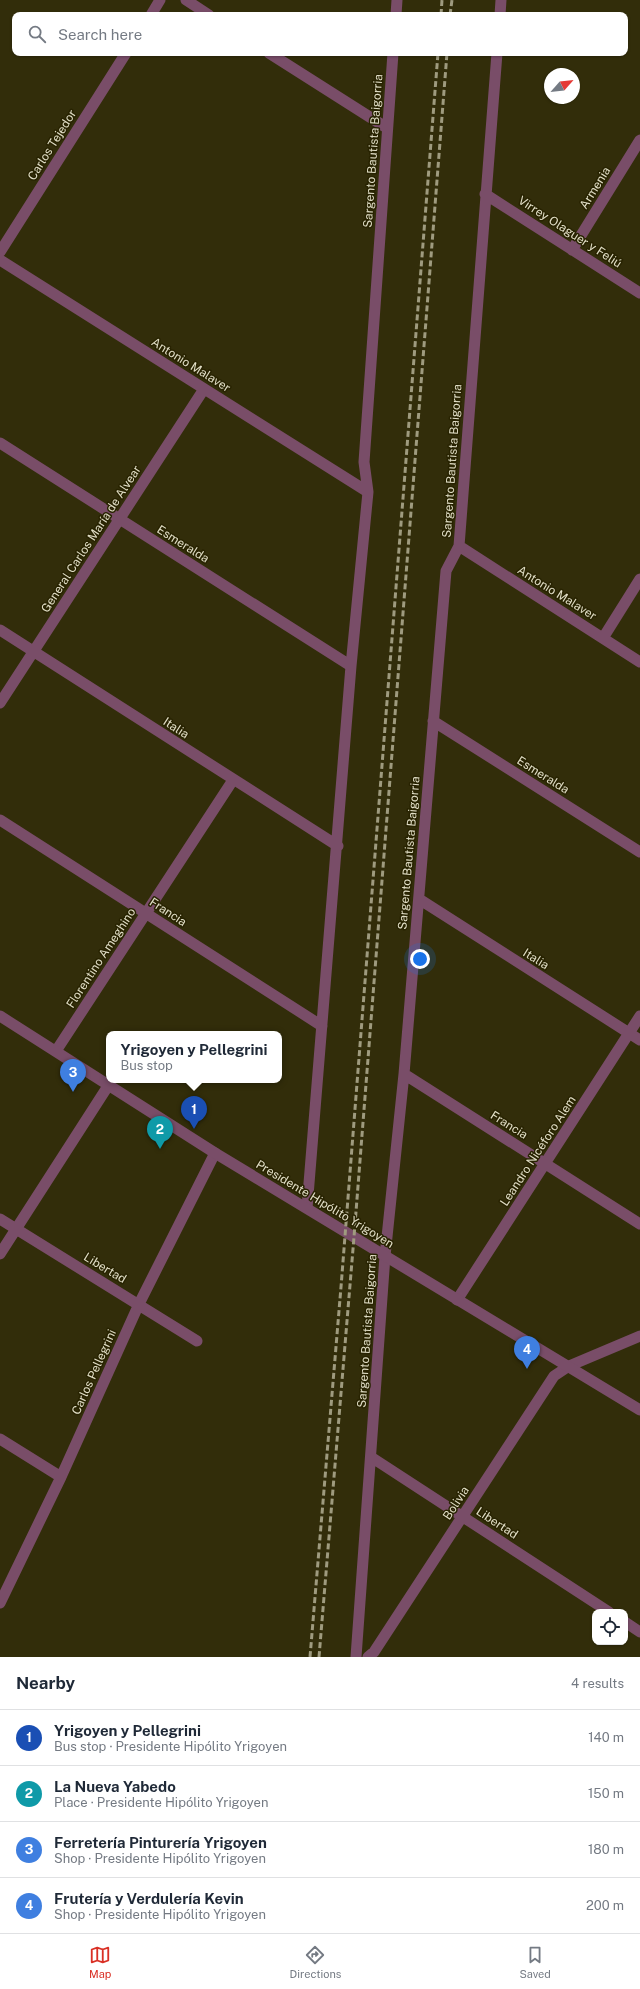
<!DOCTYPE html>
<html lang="en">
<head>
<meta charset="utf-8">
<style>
  :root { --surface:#fff; --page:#f6f6f7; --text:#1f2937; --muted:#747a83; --line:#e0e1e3; --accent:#d93025 }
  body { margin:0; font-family:"Public Sans",sans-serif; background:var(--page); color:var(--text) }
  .controls { position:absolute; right:12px; bottom:12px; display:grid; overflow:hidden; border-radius:8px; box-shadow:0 1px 3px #0004 }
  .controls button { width:36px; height:36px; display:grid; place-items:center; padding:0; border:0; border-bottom:1px solid var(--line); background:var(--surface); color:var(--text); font:20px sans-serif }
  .compass { position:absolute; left:544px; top:68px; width:36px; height:36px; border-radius:50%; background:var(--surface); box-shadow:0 1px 3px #0004; rotate:63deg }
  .you { position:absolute; left:420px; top:959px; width:14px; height:14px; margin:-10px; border:3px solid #fff; border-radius:50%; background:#1a73e8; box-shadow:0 0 0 6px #1a73e833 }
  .badge { display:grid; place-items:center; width:26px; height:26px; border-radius:50%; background:var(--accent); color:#fff; font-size:13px; font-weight:700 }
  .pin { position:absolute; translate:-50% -33px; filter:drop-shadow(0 1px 2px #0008) }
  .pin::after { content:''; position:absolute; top:21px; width:14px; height:12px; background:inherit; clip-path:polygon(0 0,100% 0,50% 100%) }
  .popup { position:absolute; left:106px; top:1031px; width:176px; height:52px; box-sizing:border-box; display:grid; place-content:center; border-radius:8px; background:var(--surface); filter:drop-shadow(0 1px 3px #0005); font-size:13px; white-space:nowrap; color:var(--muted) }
  .popup b { font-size:15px; color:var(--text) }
  .popup::after { content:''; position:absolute; left:50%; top:100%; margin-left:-8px; border:8px solid transparent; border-top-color:var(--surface) }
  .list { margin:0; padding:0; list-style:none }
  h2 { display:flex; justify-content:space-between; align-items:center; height:52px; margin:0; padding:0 16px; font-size:17px }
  h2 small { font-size:13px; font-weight:400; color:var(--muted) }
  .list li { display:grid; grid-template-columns:26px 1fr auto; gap:12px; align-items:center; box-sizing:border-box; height:56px; padding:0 16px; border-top:1px solid var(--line) }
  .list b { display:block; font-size:15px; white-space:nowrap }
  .list p { margin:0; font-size:13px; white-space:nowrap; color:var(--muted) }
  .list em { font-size:13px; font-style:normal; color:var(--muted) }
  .icon { flex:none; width:22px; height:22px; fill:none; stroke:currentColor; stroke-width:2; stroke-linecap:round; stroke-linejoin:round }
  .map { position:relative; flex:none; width:640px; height:1657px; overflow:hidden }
  .search { position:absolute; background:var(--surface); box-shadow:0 1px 3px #0004; left:12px; right:12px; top:12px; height:44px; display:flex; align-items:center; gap:10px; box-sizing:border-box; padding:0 14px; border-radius:8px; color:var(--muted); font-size:15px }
  .sheet { height:276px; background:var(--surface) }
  nav { display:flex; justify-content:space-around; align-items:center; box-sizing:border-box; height:56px; border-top:1px solid var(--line); background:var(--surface); font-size:11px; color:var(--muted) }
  nav a { display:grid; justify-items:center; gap:2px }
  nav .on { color:var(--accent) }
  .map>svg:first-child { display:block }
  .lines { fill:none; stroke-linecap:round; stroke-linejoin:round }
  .minor { stroke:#794d68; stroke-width:11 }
  .tertiary { stroke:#794d68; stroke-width:11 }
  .rail { stroke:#9f9b7f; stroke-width:3; stroke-dasharray:6 3; stroke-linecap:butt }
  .labels { text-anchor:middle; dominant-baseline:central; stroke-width:3; stroke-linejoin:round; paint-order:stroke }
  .street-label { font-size:12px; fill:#e2dfc7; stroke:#282301 }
</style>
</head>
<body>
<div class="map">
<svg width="640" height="1657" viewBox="0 0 640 1657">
  <rect width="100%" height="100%" fill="#322d0a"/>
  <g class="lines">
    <!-- minor -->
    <path class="minor" d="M186 0 209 15
      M151 15 160 0
      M396 15 397 0
      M500 15 501 0
      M269 53 387 128
      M485 194 640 293
      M572 250 640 140
      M0 252 126 53
      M0 260 368 492
      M0 443 351 666
      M459 546 640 662
      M0 630 338 846
      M603 638 640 579
      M0 703 204 389
      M433 721 640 852
      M0 820 322 1026
      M419 899 640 1040
      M56 1051 233 780
      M404 1074 640 1224
      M307 1208 351 666 368 492 364 462 393 53
      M0 1219 197 1341
      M0 1254 108 1086
      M457 1300 640 1016
      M0 1439 61 1477
      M371 1457 609 1612
      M0 1603 61 1477 139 1304 215 1153
      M625 1622 640 1632
      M356 1657 385 1256 404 1074 446 571 459 546 497 53
      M368 1657 374 1652 554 1376 569 1366 640 1336"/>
    <!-- tertiary -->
    <path class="tertiary" d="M0 1016 215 1153 640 1410"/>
    <!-- rail -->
    <path class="rail" d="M441 15 442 0
      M450 15 452 0
      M310 1657 341 1287 438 53
      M319 1657 354 1237 447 53"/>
  </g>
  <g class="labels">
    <!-- street labels -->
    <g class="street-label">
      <text transform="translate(52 145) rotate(-58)">Carlos Tejedor</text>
      <text transform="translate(373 151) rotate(-86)">Sargento Bautista Baigorria</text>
      <text transform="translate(595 188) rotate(-58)">Armenia</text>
      <text transform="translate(570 232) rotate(33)">Virrey Olaguer y Feliú</text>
      <text transform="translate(191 365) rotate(32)">Antonio Malaver</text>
      <text transform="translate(452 461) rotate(-86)">Sargento Bautista Baigorria</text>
      <text transform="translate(91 539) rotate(-57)">General Carlos María de Alvear</text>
      <text transform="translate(183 544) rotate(32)">Esmeralda</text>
      <text transform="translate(557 593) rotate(32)">Antonio Malaver</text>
      <text transform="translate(176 728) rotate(33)">Italia</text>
      <text transform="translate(543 775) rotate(32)">Esmeralda</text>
      <text transform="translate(409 853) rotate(-85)">Sargento Bautista Baigorria</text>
      <text transform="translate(168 912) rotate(33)">Francia</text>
      <text transform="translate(101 958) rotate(-57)">Florentino Ameghino</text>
      <text transform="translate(536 959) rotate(32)">Italia</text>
      <text transform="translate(509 1125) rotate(32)">Francia</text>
      <text transform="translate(538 1151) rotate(-57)">Leandro Nicéforo Alem</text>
      <text transform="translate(325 1204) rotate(31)">Presidente Hipólito Yrigoyen</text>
      <text transform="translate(105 1268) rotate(31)">Libertad</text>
      <text transform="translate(367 1331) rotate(-86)">Sargento Bautista Baigorria</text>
      <text transform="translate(94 1372) rotate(-66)">Carlos Pellegrini</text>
      <text transform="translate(456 1503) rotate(-57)">Bolivia</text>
      <text transform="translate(497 1523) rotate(33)">Libertad</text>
    </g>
  </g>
</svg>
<div class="controls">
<button><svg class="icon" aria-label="locate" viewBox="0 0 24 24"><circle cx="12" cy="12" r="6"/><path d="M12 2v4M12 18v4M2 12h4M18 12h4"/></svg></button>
</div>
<svg class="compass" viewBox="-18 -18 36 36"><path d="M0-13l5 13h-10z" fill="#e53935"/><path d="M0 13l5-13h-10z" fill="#747a83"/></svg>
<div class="you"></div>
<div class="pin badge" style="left:194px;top:1129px;background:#1a4fb4">1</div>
<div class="popup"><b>Yrigoyen y Pellegrini</b>Bus stop</div>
<div class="pin badge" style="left:160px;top:1149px;background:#0f9aa8">2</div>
<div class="pin badge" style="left:73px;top:1092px;background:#3f7fe0">3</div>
<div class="pin badge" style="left:527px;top:1369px;background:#3f7fe0">4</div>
<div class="search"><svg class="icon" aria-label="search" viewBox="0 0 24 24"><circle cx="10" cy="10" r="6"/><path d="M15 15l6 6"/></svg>Search here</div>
</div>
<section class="sheet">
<h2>Nearby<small>4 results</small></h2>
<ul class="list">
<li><span class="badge" style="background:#1a4fb4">1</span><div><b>Yrigoyen y Pellegrini</b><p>Bus stop · Presidente Hipólito Yrigoyen</p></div><em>140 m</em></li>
<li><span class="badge" style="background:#0f9aa8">2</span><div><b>La Nueva Yabedo</b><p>Place · Presidente Hipólito Yrigoyen</p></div><em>150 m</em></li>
<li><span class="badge" style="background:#3f7fe0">3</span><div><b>Ferretería Pinturería Yrigoyen</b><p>Shop · Presidente Hipólito Yrigoyen</p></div><em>180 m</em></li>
<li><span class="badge" style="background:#3f7fe0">4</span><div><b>Frutería y Verdulería Kevin</b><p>Shop · Presidente Hipólito Yrigoyen</p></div><em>200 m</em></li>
</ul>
</section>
<nav>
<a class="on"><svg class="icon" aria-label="map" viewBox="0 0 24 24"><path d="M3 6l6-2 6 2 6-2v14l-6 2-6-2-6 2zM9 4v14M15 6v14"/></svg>Map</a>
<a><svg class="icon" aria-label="directions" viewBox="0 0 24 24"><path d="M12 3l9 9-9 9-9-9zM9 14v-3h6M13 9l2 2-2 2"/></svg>Directions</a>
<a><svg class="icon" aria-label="saved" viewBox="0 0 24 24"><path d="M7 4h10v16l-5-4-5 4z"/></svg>Saved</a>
</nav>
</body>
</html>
